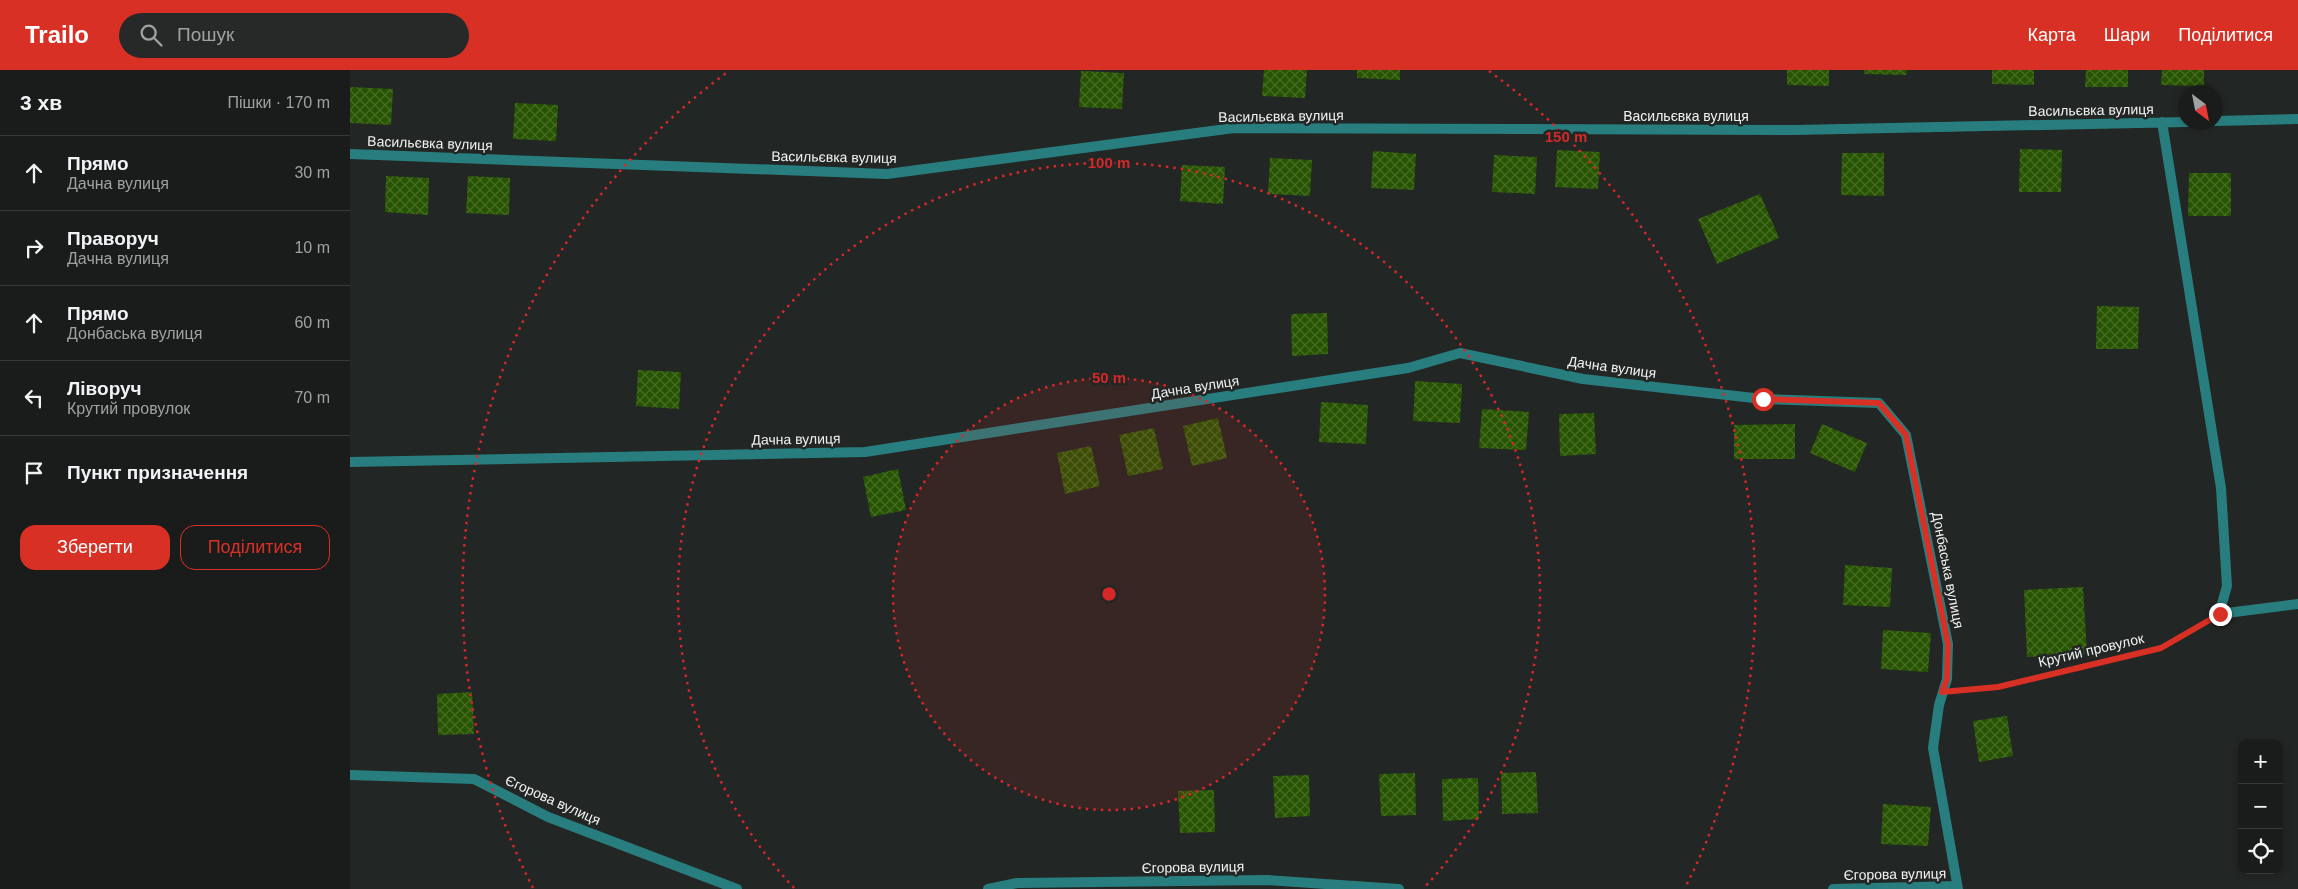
<!DOCTYPE html>
<html lang="uk">
<head>
<meta charset="utf-8">
<style>
  :root { --surface:#1a1c1b; --page:#272928; --text:#f1f3f6; --muted:#9fa1a3; --line:#383a3a; --accent:#d93025 }
  body { margin:0; font-family:Arial,sans-serif; background:var(--page); color:var(--text) }
  .controls { position:absolute; right:15px; bottom:15px; display:grid; overflow:hidden; border-radius:10px; box-shadow:0 2px 8px #0003 }
  .controls button { width:45px; height:45px; display:grid; place-items:center; padding:0; border:0; border-bottom:1px solid var(--line); background:var(--surface); color:var(--text); font:25px sans-serif }
  .compass { position:absolute; left:1828px; top:15px; width:45px; height:45px; border-radius:50%; background:var(--surface); box-shadow:0 2px 8px #0003; rotate:148deg }
  .stop { position:absolute; width:15px; height:15px; margin:-11px; border:4px solid #d93025; border-radius:50%; background:#fff }
  .stop.end { background:#d93025; border-color:#fff; box-shadow:0 1px 5px #0008 }
  .list { margin:0; padding:0; list-style:none }
  h2 { display:flex; justify-content:space-between; align-items:center; height:65px; margin:0; padding:0 20px; font-size:21px }
  h2 small { font-size:16px; font-weight:400; color:var(--muted) }
  .list li { display:grid; grid-template-columns:32px 1fr auto; gap:15px; align-items:center; box-sizing:border-box; height:75px; padding:0 20px; border-top:1px solid var(--line) }
  .list b { display:block; font-size:19px; white-space:nowrap }
  .list p { margin:0; font-size:16px; white-space:nowrap; color:var(--muted) }
  .list em { font-size:16px; font-style:normal; color:var(--muted) }
  .actions { display:flex; gap:10px; padding:15px 20px }
  .actions a { flex:1; padding:11px 0; border:1px solid var(--accent); border-radius:15px; text-align:center; font-size:18px; color:var(--accent) }
  .actions .main { background:var(--accent); color:#fff }
  .icon { flex:none; width:28px; height:28px; fill:none; stroke:currentColor; stroke-width:2; stroke-linecap:round; stroke-linejoin:round }
  .map { position:relative; flex:none; width:1948px; height:819px; overflow:hidden }
  header { display:flex; align-items:center; gap:30px; box-sizing:border-box; height:70px; padding:0 25px; background:var(--accent); color:#fff }
  header strong { font-size:24px }
  nav { display:flex; gap:28px; margin-inline-start:auto; font-size:18px }
  .search { width:350px; height:45px; background:var(--page); display:flex; align-items:center; gap:12px; box-sizing:border-box; padding:0 18px; border-radius:28px; color:var(--muted); font-size:19px }
  main { display:flex }
  aside { flex:1; background:var(--surface) }
  .map>svg:first-child { display:block }
  .building { fill:url(#building-cross-hatch) }
  .lines { fill:none; stroke-linecap:round; stroke-linejoin:round }
  .path { stroke:#909392; stroke-width:3; stroke-dasharray:4 2.5; stroke-linecap:butt }
  .street { stroke:#287e7e; stroke-width:10 }
  .route { stroke:#d93025; stroke-width:6 }
  .ring { fill:none; stroke:#d62828; stroke-width:2.5; stroke-dasharray:2.5 5 }
  .labels { text-anchor:middle; dominant-baseline:central; stroke-width:5; stroke-linejoin:round; paint-order:stroke }
  .street-label { font-size:14px; fill:#f0f3f2; stroke:#222624 }
  .centre { fill:#d62828; stroke:#222624; stroke-width:2.5 }
  .ring-label { font-size:15px; text-anchor:middle; font-weight:bold; fill:#d62828; stroke:#222624; stroke-width:5; stroke-linejoin:round; paint-order:stroke }
</style>
</head>
<body>
<header>
<strong>Trailo</strong>
<div class="search"><svg class="icon" aria-label="search" viewBox="0 0 24 24"><circle cx="10" cy="10" r="6"/><path d="M15 15l6 6"/></svg>Пошук</div>
<nav><a>Карта</a><a>Шари</a><a>Поділитися</a></nav>
</header>
<main>
<aside>
<h2>3 хв<small>Пішки · 170 m</small></h2>
<ul class="list">
<li><svg class="icon" aria-label="ahead" viewBox="0 0 24 24"><path d="M12 20V5M6 11l6-6 6 6"/></svg><div><b>Прямо</b><p>Дачна вулиця</p></div><em>30 m</em></li>
<li><svg class="icon" aria-label="right" viewBox="0 0 24 24"><path d="M7 20v-9h11M14 6l5 5-5 5"/></svg><div><b>Праворуч</b><p>Дачна вулиця</p></div><em>10 m</em></li>
<li><svg class="icon" aria-label="ahead" viewBox="0 0 24 24"><path d="M12 20V5M6 11l6-6 6 6"/></svg><div><b>Прямо</b><p>Донбаська вулиця</p></div><em>60 m</em></li>
<li><svg class="icon" aria-label="left" viewBox="0 0 24 24"><path d="M17 20v-9H6M10 6l-5 5 5 5"/></svg><div><b>Ліворуч</b><p>Крутий провулок</p></div><em>70 m</em></li>
<li><svg class="icon" aria-label="arrive" viewBox="0 0 24 24"><path d="M6 21V4h12l-3 4 3 4H6"/></svg><div><b>Пункт призначення</b></div></li>
</ul>
<div class="actions"><a class="main">Зберегти</a><a>Поділитися</a></div>
</aside>
<div class="map">
<svg width="1948" height="819" viewBox="0 0 1948 819">
  <defs>
    <pattern id="building-cross-hatch" width="8" height="8" patternUnits="userSpaceOnUse" patternTransform="scale(1.25)"><rect width="8" height="8" fill="#275400"/><path d="M0 0l8 8M0 8l8-8" fill="none" stroke="#476d26"/></pattern>
  </defs>
  <rect width="100%" height="100%" fill="#222624"/>
  <!-- building -->
  <path class="building" d="M914 0H957L955 28 912 26Z
    M1007 0H1050V10L1007 8Z
    M1437 0H1479V16L1437 15Z
    M1514 0H1557L1556 5 1514 4Z
    M1642 0H1684V15L1642 14Z
    M1736 0H1778V17H1735Z
    M1812 0H1854V16L1811 15Z
    M731 1 774 3 772 39 729 37Z
    M0 17 43 19 41 55 0 53Z
    M165 33 208 35 206 71 163 69Z
    M1670 79 1712 80 1711 122H1669Z
    M1207 80 1250 82 1248 119 1205 117Z
    M1023 81 1066 84 1064 120 1021 118Z
    M1492 83H1534V126L1491 125Z
    M1144 85 1187 87 1185 124 1142 122Z
    M920 88 962 90 960 126 918 124Z
    M832 95 875 97 873 134 830 131Z
    M1839 103H1881V146H1838Z
    M36 106 79 108 78 145 35 142Z
    M118 106 160 108 159 145 116 143Z
    M1410 124 1429 168 1367 194 1348 149Z
    M1747 236 1789 237 1788 279H1746Z
    M977 243 978 284 942 286 941 244Z
    M288 300 331 302 329 339 286 336Z
    M1065 311 1112 314 1110 353 1063 351Z
    M971 332 1018 335 1016 374 969 372Z
    M1132 339 1179 342 1176 380 1129 378Z
    M1244 343 1246 384 1210 386 1209 344Z
    M868 348 877 388 842 396 833 356Z
    M1445 354V389H1384V355Z
    M1472 354 1517 373 1505 402 1460 383Z
    M804 358 813 399 778 406 769 365Z
    M741 376 750 416 715 424 707 383Z
    M548 399 556 440 521 447 513 407Z
    M1495 495 1542 498 1540 537 1493 535Z
    M1733 517 1737 584 1677 587 1674 520Z
    M1533 560 1581 563 1578 602 1531 599Z
    M122 622 124 664 88 665 87 624Z
    M1657 646 1663 686 1629 692 1623 651Z
    M1186 702 1188 743 1152 744 1151 703Z
    M1065 703 1066 745 1031 746 1029 704Z
    M959 705 960 746 925 748 923 706Z
    M1128 708 1129 749 1093 751 1092 709Z
    M864 720 865 762 830 763 828 721Z
    M1533 734 1581 737 1578 776 1531 774Z"/>
  <g class="lines">
    <!-- path -->
    <path class="path" d="M1614 620 1648 617 1811 578 1854 553"/>
    <!-- street -->
    <path class="street" d="M1866 51 1948 49
      M1812 52 1871 418 1877 516 1869 544 1948 534
      M0 84 537 104 884 58 1444 60 1836 52
      M0 392 515 382 1058 298 1110 283 1233 309 1413 329 1529 333 1556 365 1598 574 1597 609 1589 635 1583 678 1608 819
      M0 705 124 709 198 747 387 819
      M638 819 667 813 917 810 1049 819
      M1483 819 1607 816"/>
  </g>
  <g class="lines">
    <!-- route -->
    <path class="route" d="M1413 329 1529 333 1556 365 1598 574 1597 609 1592 622 1648 617 1811 578 1870 544"/>
  </g>
  <!-- distance rings -->
  <circle cx="759" cy="524" r="216" fill="#d62828" fill-opacity=".12"/>
  <g class="ring">
    <circle cx="759" cy="524" r="216"/>
    <path d="M444 818A431 431 0 1 1 1074 818"/>
    <path d="M183 818A647 647 0 0 1 379 1M1139 1A647 647 0 0 1 1335 818"/>
  </g>
  <g class="labels">
    <!-- street labels -->
    <g class="street-label">
      <text transform="translate(1741 40) rotate(-1)">Васильєвка вулиця</text>
      <text transform="translate(931 46) rotate(-1)">Васильєвка вулиця</text>
      <text x="1336" y="46">Васильєвка вулиця</text>
      <text transform="translate(80 73) rotate(2)">Васильєвка вулиця</text>
      <text transform="translate(484 87) rotate(1)">Васильєвка вулиця</text>
      <text transform="translate(1262 297) rotate(8)">Дачна вулиця</text>
      <text transform="translate(845 317) rotate(-9)">Дачна вулиця</text>
      <text transform="translate(446 369) rotate(-1)">Дачна вулиця</text>
      <text transform="translate(1598 500) rotate(79)">Донбаська вулиця</text>
      <text transform="translate(1741 580) rotate(-13)">Крутий провулок</text>
      <text transform="translate(203 730) rotate(24)">Єгорова вулиця</text>
      <text transform="translate(843 797) rotate(-1)">Єгорова вулиця</text>
      <text transform="translate(1545 804) rotate(-1)">Єгорова вулиця</text>
    </g>
  </g>
  <circle cx="759" cy="524" r="8" class="centre"/>
  <g class="ring-label">
    <text x="1216" y="72">150 m</text>
    <text x="759" y="98">100 m</text>
    <text x="759" y="313">50 m</text>
  </g>
</svg>
<div class="controls">
<button>+</button>
<button>−</button>
<button><svg class="icon" aria-label="locate" viewBox="0 0 24 24"><circle cx="12" cy="12" r="6"/><path d="M12 2v4M12 18v4M2 12h4M18 12h4"/></svg></button>
</div>
<svg class="compass" viewBox="-18 -18 36 36"><path d="M0-13l5 13h-10z" fill="#e53935"/><path d="M0 13l5-13h-10z" fill="#9fa1a3"/></svg>
<div class="stop" style="left:1413px;top:329px"></div>
<div class="stop end" style="left:1870px;top:544px"></div>
</div>
</main>
</body>
</html>
